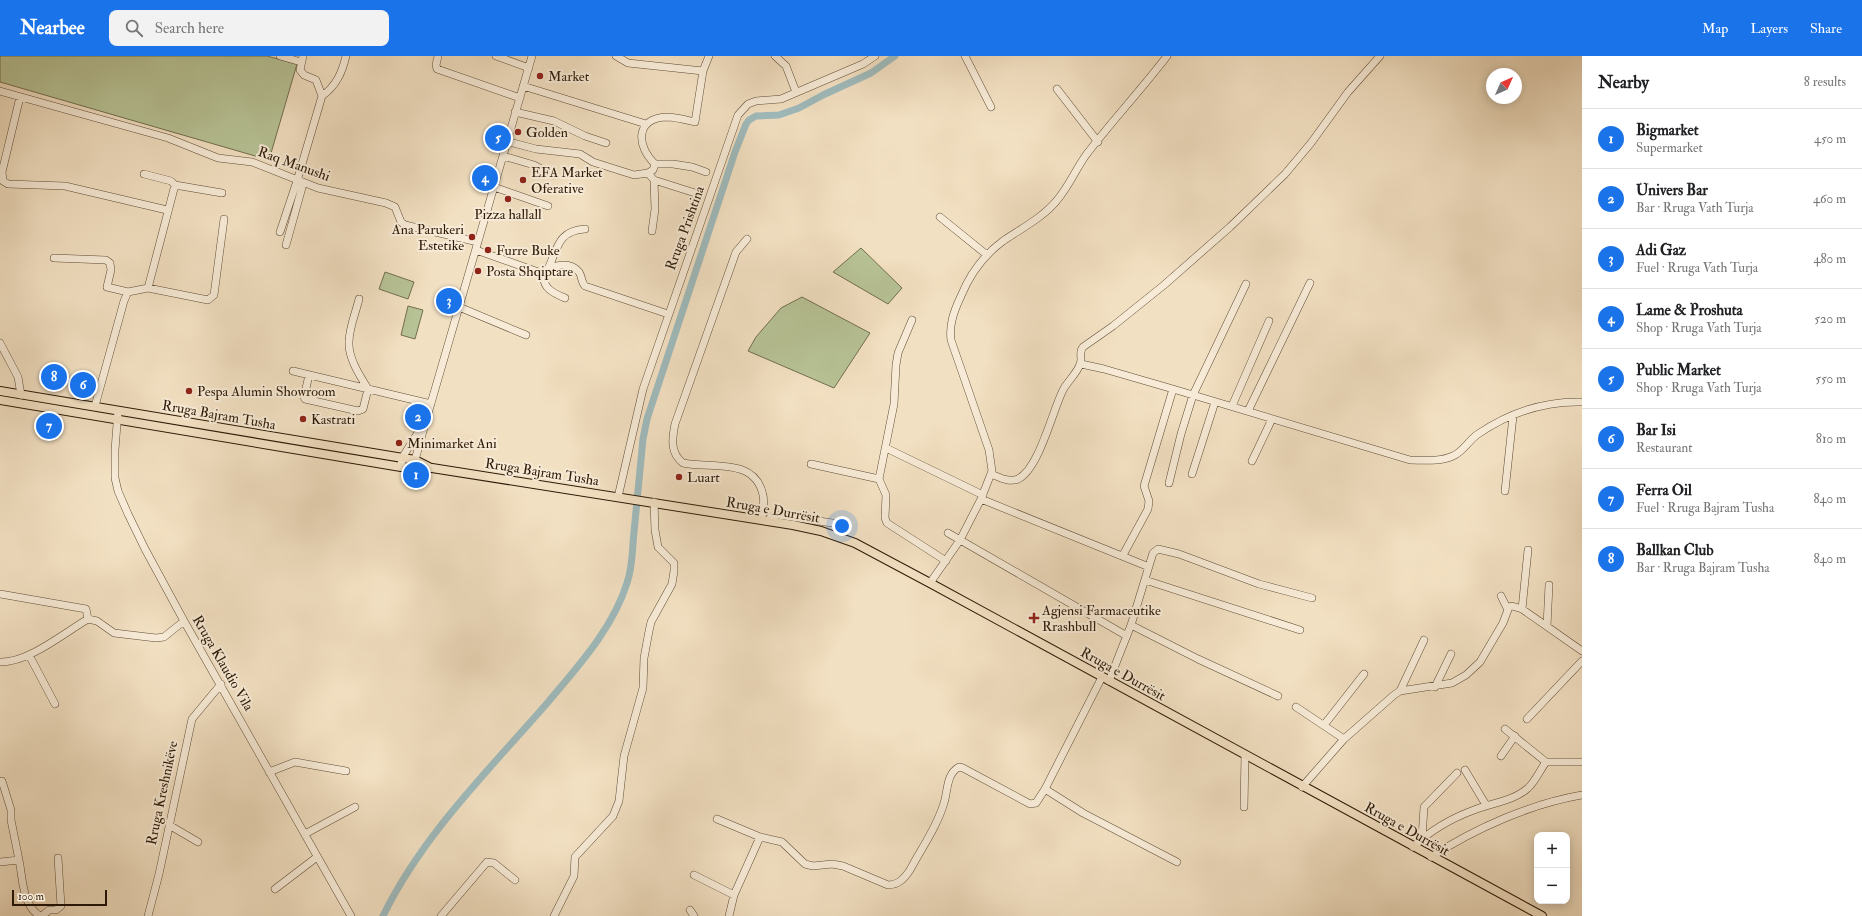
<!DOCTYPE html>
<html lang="en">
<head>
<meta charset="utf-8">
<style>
  :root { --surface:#fff; --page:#f2f2f2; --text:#202124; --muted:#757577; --line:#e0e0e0; --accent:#1a73e8 }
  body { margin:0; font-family:"IM FELL Double Pica",serif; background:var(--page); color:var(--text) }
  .controls { position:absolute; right:12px; bottom:12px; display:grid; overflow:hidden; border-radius:8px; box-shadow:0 2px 10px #0003 }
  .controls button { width:36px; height:36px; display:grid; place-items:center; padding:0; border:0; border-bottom:1px solid var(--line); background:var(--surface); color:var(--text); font:20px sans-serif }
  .compass { position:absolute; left:1486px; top:12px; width:36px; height:36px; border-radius:50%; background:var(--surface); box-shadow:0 2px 10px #0003; rotate:45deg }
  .scale { position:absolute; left:12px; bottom:10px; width:95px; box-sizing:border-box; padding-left:4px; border:2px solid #2e1906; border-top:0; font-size:11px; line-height:14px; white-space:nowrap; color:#2e1906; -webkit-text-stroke:3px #f7ebd7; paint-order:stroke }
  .you { position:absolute; left:842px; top:470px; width:14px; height:14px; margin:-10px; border:3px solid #fff; border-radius:50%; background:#1a73e8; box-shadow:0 0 0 6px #1a73e833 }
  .badge { display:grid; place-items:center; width:26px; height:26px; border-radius:50%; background:var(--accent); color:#fff; font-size:13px; font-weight:700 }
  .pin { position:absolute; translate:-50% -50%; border:2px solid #fff; box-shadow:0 1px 4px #0006 }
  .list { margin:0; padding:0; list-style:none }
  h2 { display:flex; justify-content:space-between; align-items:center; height:52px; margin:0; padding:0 16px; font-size:17px }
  h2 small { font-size:13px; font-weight:400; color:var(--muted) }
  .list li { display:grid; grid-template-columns:26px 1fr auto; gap:12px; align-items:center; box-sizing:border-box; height:60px; padding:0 16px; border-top:1px solid var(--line) }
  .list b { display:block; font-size:15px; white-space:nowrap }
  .list p { margin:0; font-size:13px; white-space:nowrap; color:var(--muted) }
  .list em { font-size:13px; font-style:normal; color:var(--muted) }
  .icon { flex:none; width:22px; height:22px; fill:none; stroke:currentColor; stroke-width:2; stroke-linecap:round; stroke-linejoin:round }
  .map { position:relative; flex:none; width:1582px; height:860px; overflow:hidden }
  header { display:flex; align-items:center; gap:24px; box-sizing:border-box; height:56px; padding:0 20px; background:var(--accent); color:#fff }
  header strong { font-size:19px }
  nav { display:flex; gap:22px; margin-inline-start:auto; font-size:14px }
  .search { width:280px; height:36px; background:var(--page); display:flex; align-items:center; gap:10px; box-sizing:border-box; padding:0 14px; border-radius:8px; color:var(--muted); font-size:15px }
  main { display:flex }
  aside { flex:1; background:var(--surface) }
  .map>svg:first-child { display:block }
  .green { fill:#b7c396; stroke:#726e4e }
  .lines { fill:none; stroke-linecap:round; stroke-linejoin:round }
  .canal { stroke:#9fbbbd; stroke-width:7 }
  .minor-casing { stroke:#5f4b35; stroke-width:8 }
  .major-casing { stroke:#2e1906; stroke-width:10 }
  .minor { stroke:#f7ebd7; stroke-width:7 }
  .major { stroke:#f2e0c2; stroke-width:8 }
  .poi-dot { fill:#8f2418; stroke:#f7ebd7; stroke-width:1.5 }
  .labels { text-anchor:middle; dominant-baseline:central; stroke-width:4; stroke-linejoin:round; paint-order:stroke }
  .poi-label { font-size:14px; fill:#2e1906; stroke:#f7ebd7; text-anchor:start }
  .street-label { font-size:14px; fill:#2e1906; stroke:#f7ebd7 }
</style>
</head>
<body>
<header>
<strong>Nearbee</strong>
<div class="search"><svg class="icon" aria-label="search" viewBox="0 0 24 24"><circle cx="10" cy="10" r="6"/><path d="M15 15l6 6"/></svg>Search here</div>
<nav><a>Map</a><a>Layers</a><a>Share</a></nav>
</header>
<main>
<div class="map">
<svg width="1582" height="860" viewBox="0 0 1582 860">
  <rect width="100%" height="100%" fill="#f2e0c2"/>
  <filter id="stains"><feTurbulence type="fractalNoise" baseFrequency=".005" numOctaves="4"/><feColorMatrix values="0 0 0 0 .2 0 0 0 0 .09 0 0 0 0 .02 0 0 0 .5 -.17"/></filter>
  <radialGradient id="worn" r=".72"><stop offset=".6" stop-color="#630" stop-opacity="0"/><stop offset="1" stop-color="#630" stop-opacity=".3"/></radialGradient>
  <!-- green -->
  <path class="green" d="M0 0H267L297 8 269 104 0 26Z
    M861 192 902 232 888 248 833 216Z
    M385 216 414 226 408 243 379 233Z
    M802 241 870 277 834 332 748 295 756 281 781 252Z
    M408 250 423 254 415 283 401 279Z"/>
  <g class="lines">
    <!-- canal -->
    <path class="canal" d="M383 860C423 778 490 713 549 645 579 609 613 572 627 527 633 510 632 494 634 476 637 445 640 414 643 383L647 363 735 96 746 68 749 64 756 60 779 59 799 52 823 39 871 17 895 0"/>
    <!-- minor casing -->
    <g class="minor-casing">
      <path id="minor" d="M280 0 301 6
        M303 0 300 14 304 19 316 24 322 40
        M438 0 436 9 437 13 520 42
        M496 0 529 12
        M616 0 628 7 703 15
        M775 0 786 10 796 36
        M965 0 991 51
        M523 30 646 68
        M1057 33 1098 86
        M0 35 168 82 218 102 252 106 318 132 386 147 395 151 401 166 405 169 478 186
        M20 41 2 116 3 125 8 128 65 130 167 154
        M515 56 554 65 585 80 606 87
        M506 85 536 93 580 98 593 106 634 119 648 117 653 114 655 108
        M503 100 534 109 553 119
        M706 116 692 111 673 108H655C636 90 635 62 667 61 676 61 686 64 695 66L703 15 709 0
        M648 117 654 124 695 137
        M144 118 171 125 175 129 222 137
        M494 131 548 150
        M940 161 987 199
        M652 175 655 153 654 124
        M280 176 297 125 322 40C336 30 342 17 346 0
        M747 183 736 196 675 368C672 383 670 397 683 407 712 413 755 401 763 439 765 447 762 457 762 464
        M286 189 303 128
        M476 194 544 218
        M54 202 106 204 110 207 111 214 107 231 128 236 148 232 208 244 214 239 224 163
        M548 213C558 191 558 175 585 173
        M148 232 175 129
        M565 242C553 237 542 232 544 218 551 208 570 205 579 216 582 220 581 226 585 230L668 258
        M459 251 526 279
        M912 264 898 297 896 309 894 348 879 423 886 439 885 462 887 467 946 505
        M0 287 18 321 21 339
        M1081 308 1104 313 1173 333 1410 404C1424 404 1440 406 1453 400 1463 396 1469 384 1478 378 1509 357 1545 345 1582 346
        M293 315 431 348
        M309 319 304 341 305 343 358 355 363 353 368 333C360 320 348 302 349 286 349 272 356 256 359 243
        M95 350 124 245 128 236
        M1232 350 1269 265
        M118 355 115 394V422L118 435 128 458 145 493 184 565 351 860
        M1248 355 1310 227
        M886 392 983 439
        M1252 405 1272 363
        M412 408 415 404 427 361 532 0
        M811 408 879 423
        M401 411 402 402 422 370
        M991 418C999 421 1009 427 1018 423 1039 413 1052 356 1063 334 1067 326 1078 316 1080 308 1083 302 1078 297 1083 291L1113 270 1164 229 1230 171 1285 118 1311 87 1348 36 1380 0
        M1192 418 1215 346
        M1169 427 1181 378 1193 339 1246 228
        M1505 435 1513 360
        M618 441 643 333 738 59 748 48 756 45 781 43 863 8 875 0
        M981 443 1149 511
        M767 465 771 461 778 459 839 468
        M948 477 1127 580
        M1123 499 1148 453 1149 445 1144 430 1173 333
        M1145 524 1300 574
        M930 527 960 484 981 443 992 415 989 394 951 284C949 268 954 255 961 240 970 218 984 199 1003 185 1022 172 1044 161 1058 143 1069 130 1076 113 1086 99 1112 65 1141 34 1167 0
        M0 538 86 553 88 563
        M1501 540 1507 552
        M1522 553 1528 494
        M1131 569 1198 603 1278 640
        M1547 570 1549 529
        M29 599 55 648
        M0 606C28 607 64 577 88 563L97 565 114 577 156 582 164 581 184 565
        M1109 625 1131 569 1153 497 1158 493 1179 498 1259 528 1312 542
        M1435 631 1451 598
        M1400 635 1424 584
        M1296 651 1344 683
        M1527 663 1582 605
        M1324 669 1364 618
        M1505 673 1546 706H1582
        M1501 700 1515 680
        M1465 714 1486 749
        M269 716 295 706 346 715
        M2 725 11 754V764L19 804
        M1302 731 1344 683 1394 639 1400 635 1452 627 1466 619 1480 606 1503 567 1509 551 1512 550 1522 553 1582 595
        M1045 733 1083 757 1177 806
        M1244 751 1245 699
        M717 763 760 781 782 786 805 808 813 810 832 808 843 810 888 829C898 829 904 823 910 814 921 793 937 771 944 747 948 735 946 718 959 711L963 712 1030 748 1036 747 1045 733 1102 621
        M169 769 198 786
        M305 778 355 751
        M1422 782 1424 751 1457 717
        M1413 791C1430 775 1452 762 1474 754 1491 747 1514 745 1528 732 1535 726 1540 714 1546 706
        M1431 801C1476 772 1530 748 1582 739
        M0 806 19 804C23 823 22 849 40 860
        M694 819 734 839
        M275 833 317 801
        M690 854 694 860
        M42 860 49 854H56L61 850 58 802
        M148 860 159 818 192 663 221 628
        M441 860 487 806 494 807 515 824
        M554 860 574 820 575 801 613 760 619 745 624 700 643 632 644 602 649 575 651 566 672 528 674 515V507L658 491 655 474 654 446
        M729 860 734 839 760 781"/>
    </g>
    <!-- major casing -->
    <g class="major-casing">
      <path id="major" d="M0 335 415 404 429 411
        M0 344 401 411 432 412 793 469 821 475 855 487 930 527 1542 860"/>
    </g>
    <!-- minor -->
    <use href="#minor" class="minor"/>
    <!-- major -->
    <use href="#major" class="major"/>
  </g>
  <!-- markers -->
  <g class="poi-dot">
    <circle cx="540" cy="20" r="4"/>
    <circle cx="518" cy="76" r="4"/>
    <circle cx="523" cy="124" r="4"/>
    <circle cx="508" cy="143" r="4"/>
    <circle cx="472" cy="181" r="4"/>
    <circle cx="488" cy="194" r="4"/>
    <circle cx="478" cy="215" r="4"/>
    <circle cx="189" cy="335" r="4"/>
    <circle cx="303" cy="363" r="4"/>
    <circle cx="399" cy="387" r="4"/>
    <circle cx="679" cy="421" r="4"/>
    <path d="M1032 556h4v4h4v4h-4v4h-4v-4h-4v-4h4z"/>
  </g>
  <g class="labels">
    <!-- poi labels -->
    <g class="poi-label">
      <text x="548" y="20">Market</text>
      <text x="526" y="76">Golden</text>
      <text x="531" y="116">EFA Market<tspan x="531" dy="16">Oferative</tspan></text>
      <text x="508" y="158" text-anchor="middle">Pizza hallall</text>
      <text x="464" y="173" text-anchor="end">Ana Parukeri<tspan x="464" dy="16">Estetike</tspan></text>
      <text x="496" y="194">Furre Buke</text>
      <text x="486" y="215">Posta Shqiptare</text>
      <text x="197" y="335">Pespa Alumin Showroom</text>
      <text x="311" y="363">Kastrati</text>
      <text x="407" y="387">Minimarket Ani</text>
      <text x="687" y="421">Luart</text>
      <text x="1042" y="554">Agjensi Farmaceutike<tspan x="1042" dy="16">Rrashbull</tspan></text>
    </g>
    <!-- street labels -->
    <g class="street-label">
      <text transform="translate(294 108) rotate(20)">Raq Manushi</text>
      <text transform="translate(685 172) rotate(-70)">Rruga Prishtina</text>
      <text transform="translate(219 359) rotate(10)">Rruga Bajram Tusha</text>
      <text transform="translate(542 416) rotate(9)">Rruga Bajram Tusha</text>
      <text transform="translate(773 454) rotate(10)">Rruga e Durrësit</text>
      <text transform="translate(223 607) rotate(60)">Rruga Klaudio Vila</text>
      <text transform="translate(1123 618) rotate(29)">Rruga e Durrësit</text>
      <text transform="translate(162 737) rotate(-78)">Rruga Kreshnikëve</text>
      <text transform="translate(1407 773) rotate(29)">Rruga e Durrësit</text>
    </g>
  </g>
  <rect width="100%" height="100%" filter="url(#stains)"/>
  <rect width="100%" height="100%" fill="url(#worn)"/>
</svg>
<div class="controls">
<button>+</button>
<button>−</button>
</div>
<svg class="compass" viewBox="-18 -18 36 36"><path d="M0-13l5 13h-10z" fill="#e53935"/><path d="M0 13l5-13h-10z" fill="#757577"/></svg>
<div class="scale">100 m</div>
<div class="you"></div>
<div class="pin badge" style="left:416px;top:419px">1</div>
<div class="pin badge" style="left:418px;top:361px">2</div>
<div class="pin badge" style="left:449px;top:245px">3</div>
<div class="pin badge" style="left:485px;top:122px">4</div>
<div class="pin badge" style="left:498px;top:82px">5</div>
<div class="pin badge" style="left:83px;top:329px">6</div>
<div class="pin badge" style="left:49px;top:370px">7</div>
<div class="pin badge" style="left:54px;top:321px">8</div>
</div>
<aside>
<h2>Nearby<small>8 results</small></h2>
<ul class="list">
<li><span class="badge">1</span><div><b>Bigmarket</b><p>Supermarket</p></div><em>450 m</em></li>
<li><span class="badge">2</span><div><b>Univers Bar</b><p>Bar · Rruga Vath Turja</p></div><em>460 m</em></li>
<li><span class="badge">3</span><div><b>Adi Gaz</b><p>Fuel · Rruga Vath Turja</p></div><em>480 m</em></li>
<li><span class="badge">4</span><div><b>Lame &amp; Proshuta</b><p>Shop · Rruga Vath Turja</p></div><em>520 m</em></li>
<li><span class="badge">5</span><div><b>Public Market</b><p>Shop · Rruga Vath Turja</p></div><em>550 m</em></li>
<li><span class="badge">6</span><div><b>Bar Isi</b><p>Restaurant</p></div><em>810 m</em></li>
<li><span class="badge">7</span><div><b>Ferra Oil</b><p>Fuel · Rruga Bajram Tusha</p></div><em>840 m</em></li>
<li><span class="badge">8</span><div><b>Ballkan Club</b><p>Bar · Rruga Bajram Tusha</p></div><em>840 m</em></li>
</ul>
</aside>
</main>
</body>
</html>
